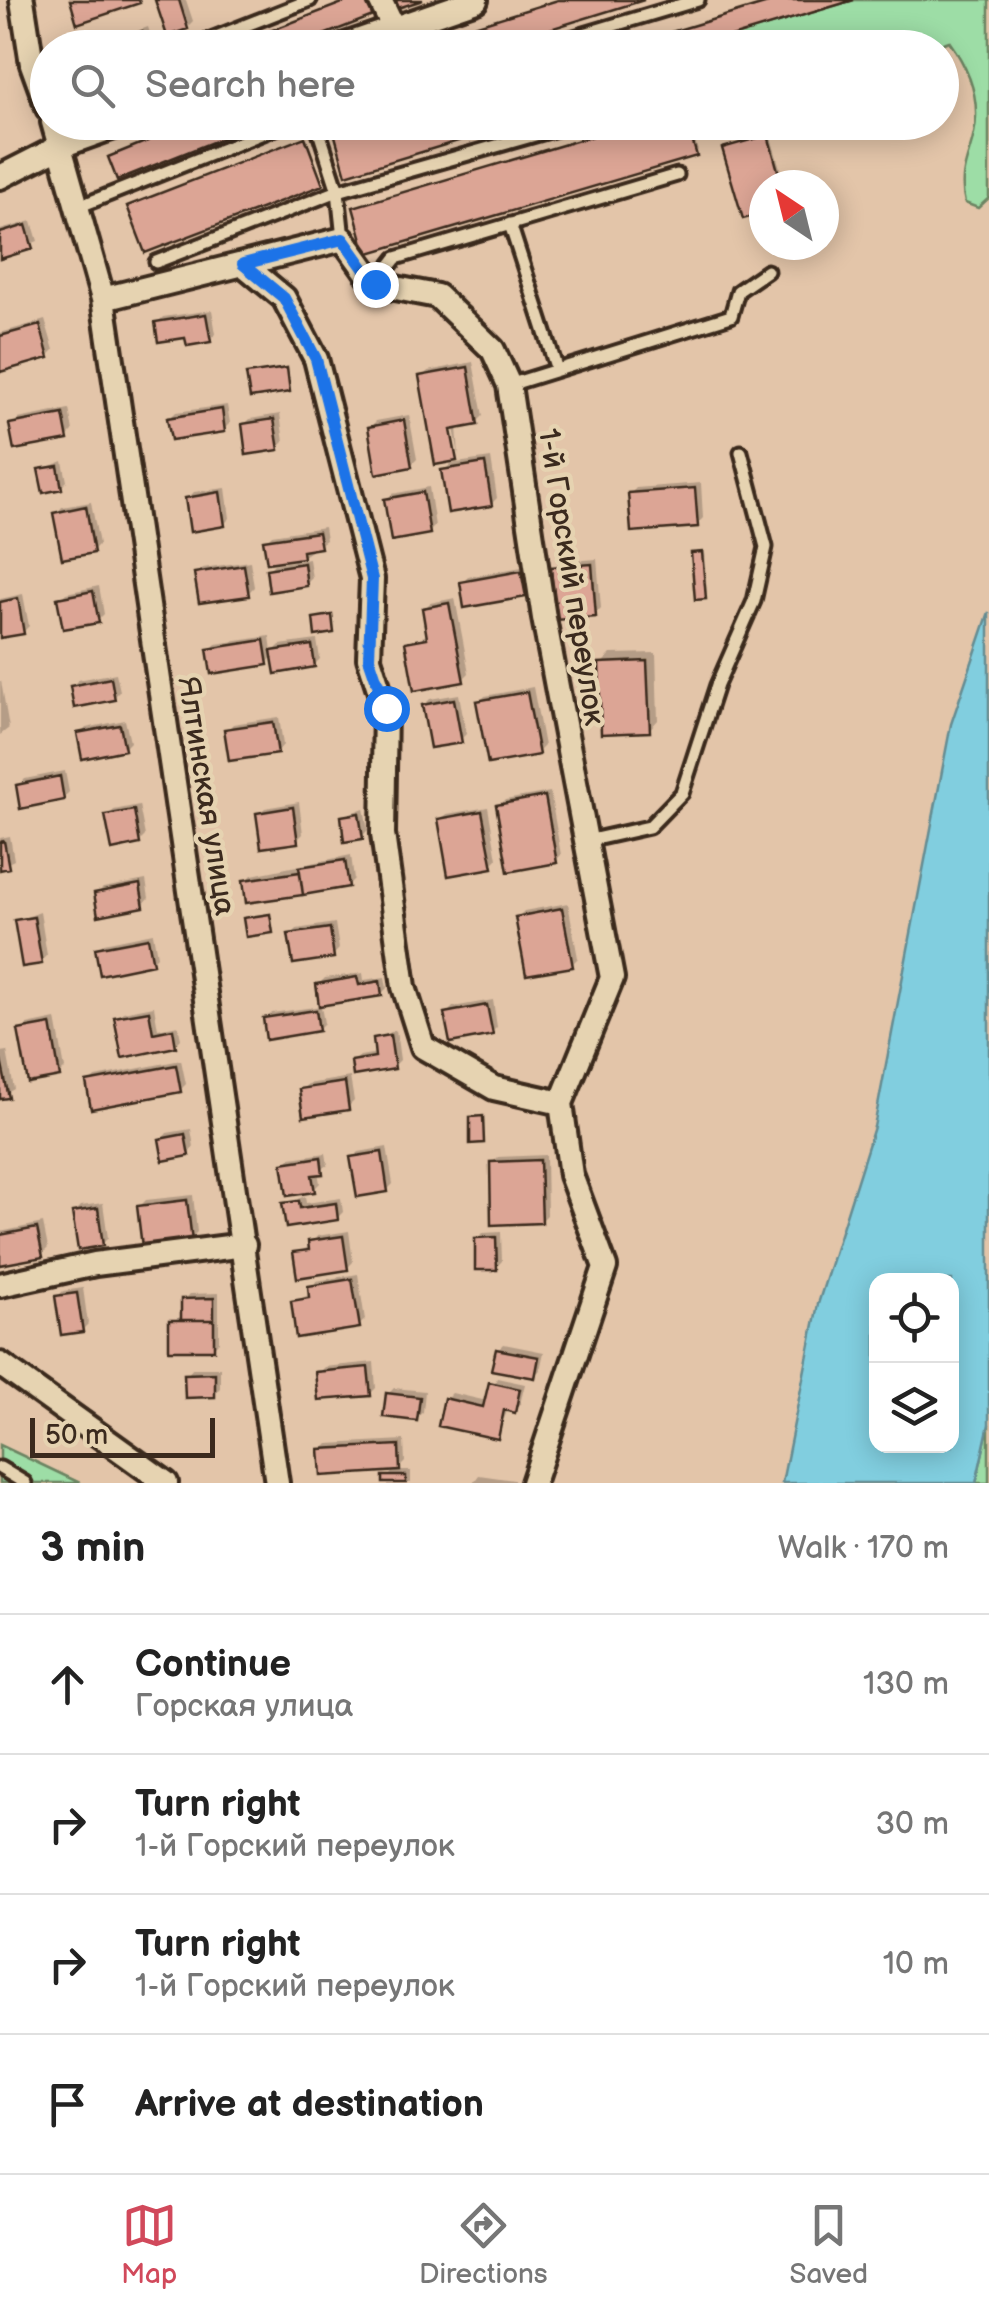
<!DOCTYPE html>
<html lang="en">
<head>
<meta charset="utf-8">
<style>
  :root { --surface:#fff; --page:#f6f6f6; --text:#222; --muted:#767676; --line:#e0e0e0; --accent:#d1495b }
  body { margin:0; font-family:"Balsamiq Sans",sans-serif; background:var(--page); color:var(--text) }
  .controls { position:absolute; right:30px; bottom:30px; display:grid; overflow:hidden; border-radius:20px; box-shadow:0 5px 25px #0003 }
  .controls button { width:90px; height:90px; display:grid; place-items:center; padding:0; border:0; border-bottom:2px solid var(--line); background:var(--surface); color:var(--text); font:50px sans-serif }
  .compass { position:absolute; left:749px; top:170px; width:90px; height:90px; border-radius:50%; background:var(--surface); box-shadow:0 5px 25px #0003; rotate:325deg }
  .scale { position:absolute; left:30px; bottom:25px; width:185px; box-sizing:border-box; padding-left:10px; border:5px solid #3b2a1e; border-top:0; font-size:28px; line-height:35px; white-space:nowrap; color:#3b2a1e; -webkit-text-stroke:8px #e6d3b1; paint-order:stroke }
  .stop { position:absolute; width:30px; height:30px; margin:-22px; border:8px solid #1a73e8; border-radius:50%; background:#fff }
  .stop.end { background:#1a73e8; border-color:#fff; box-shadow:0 2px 10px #0008 }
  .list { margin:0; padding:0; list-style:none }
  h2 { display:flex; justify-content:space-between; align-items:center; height:130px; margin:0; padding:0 40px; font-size:42px }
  h2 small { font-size:32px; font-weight:400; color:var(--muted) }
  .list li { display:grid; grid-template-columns:65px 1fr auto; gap:30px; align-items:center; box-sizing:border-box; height:140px; padding:0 40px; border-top:2px solid var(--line) }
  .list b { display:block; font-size:38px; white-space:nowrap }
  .list p { margin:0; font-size:32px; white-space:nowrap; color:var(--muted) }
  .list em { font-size:32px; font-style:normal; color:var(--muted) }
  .icon { flex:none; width:55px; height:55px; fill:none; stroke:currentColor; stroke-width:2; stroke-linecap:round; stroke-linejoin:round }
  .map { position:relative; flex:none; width:989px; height:1483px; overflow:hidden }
  .search { position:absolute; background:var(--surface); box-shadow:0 5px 25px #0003; left:30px; right:30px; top:30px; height:110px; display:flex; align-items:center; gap:25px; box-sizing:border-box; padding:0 35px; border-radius:55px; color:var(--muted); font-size:38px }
  .sheet { height:690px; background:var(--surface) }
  nav { display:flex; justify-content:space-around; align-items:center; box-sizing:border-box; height:140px; border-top:2px solid var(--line); background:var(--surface); font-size:28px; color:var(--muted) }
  nav a { display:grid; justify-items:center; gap:5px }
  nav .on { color:var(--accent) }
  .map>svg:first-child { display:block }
  .green { fill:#9ddda6; stroke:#6c8462; stroke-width:2.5 }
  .water { fill:#81cedf; stroke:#658c92; stroke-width:2.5; fill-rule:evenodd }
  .shadow { fill:#0003 }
  .building { fill:#dca595; stroke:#3b2a1e; stroke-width:2.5 }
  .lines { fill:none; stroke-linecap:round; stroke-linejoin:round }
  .lane-casing { stroke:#3b2a1e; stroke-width:19 }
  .street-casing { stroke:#3b2a1e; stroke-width:30 }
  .lane { stroke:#e6d3b1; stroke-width:11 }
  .street { stroke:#e6d3b1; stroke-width:22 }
  .route { stroke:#1a73e8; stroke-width:12 }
  .labels { text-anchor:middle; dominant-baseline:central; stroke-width:9; stroke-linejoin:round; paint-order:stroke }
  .street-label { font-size:30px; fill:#3b2a1e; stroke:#e6d3b1 }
</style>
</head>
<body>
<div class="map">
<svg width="989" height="1483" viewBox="0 0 989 1483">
  <rect width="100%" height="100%" fill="#e3c5a9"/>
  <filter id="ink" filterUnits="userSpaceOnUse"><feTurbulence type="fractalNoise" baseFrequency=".01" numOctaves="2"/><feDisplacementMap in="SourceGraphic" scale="20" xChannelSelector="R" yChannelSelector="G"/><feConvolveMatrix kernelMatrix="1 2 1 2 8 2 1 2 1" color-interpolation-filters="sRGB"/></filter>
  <g filter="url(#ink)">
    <!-- green -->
    <path class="green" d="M854 0H989V198L978 208 965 203C956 166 976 150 976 116 977 89 964 62 949 41L930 48H723L721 40Z
      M989 1424V1483H976Z
      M0 1445 80 1483H0Z"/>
    <!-- water -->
    <path class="water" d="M989 612V1424L976 1483H782L818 1304 874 1127 951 724ZM876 1280H952V1446H876Z"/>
    <!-- shadow -->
    <path class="shadow" d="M157 0H186L193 21 187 27Z
      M777 0H845L722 37 725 48H618Z
      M148 27 153 42 148 48H92Z
      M639 122H702L692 130 698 151Z
      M770 134 785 185H764V210L725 148Z
      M307 137 322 183 129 206 132 204Z
      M32 221 38 241 0 256V230Z
      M212 310 216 334 209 340 157 323 163 317Z
      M45 320 54 350 48 356 0 370V333Z
      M473 362 483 416 477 422 457 426 459 456 452 417 447 418 457 458 450 464 491 458 497 498 491 504 450 510 444 471 456 459 437 462 422 377 428 371Z
      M288 367 289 390 249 375 251 373Z
      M227 405 230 423 224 429 170 418 176 412Z
      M69 409 73 431 67 437 12 425 18 419Z
      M280 414 284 442 278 448 244 425 250 419Z
      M409 415 417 459 411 465 370 427 376 421Z
      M63 461 67 481 61 487 41 470Z
      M701 483 703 518 697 524 630 494 636 488Z
      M429 487 435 526 429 532 386 500 392 494Z
      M226 488 230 518 224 524 188 498 194 492Z
      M91 502 99 544 93 550 56 514 62 507Z
      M324 527 326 540 296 561 309 559 312 578 306 584 268 570 274 564 294 561 266 541 272 535Z
      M704 551 707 594 705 596 694 554Z
      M597 559 601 608 595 614 554 568 560 562Z
      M250 561 254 587 248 593 197 574 203 568Z
      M527 566 531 589 525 595 462 583 468 577Z
      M99 586 104 614 98 620 60 599 66 593Z
      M23 594 29 626 23 632H0V599Z
      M455 598 469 673 463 679 408 643 429 634 424 609 430 603Z
      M270 636 272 653 280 645 317 640 320 659 314 665 274 655 267 663 210 650 216 644Z
      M656 653 658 720 649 730 601 664 611 654Z
      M116 673 120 691 114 697 72 686 78 680Z
      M1 681 9 728 0 735V681Z
      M533 687 544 746 538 752 479 702 485 696Z
      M459 694 466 734 460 740 424 705 430 699Z
      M279 717 283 745 277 752 227 730 233 724Z
      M125 720 130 742 124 748 80 734 86 728Z
      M65 771 69 792 63 798 18 786 25 779Z
      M550 792 561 855 555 861 499 806 505 800Z
      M299 802 303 834 297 840 258 814 265 808Z
      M139 805 145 836 139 842 108 816 114 810Z
      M488 807 497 859 491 865 441 820 447 814Z
      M364 808 368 830 362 836 343 816Z
      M10 836 14 860 0 867V838Z
      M351 855 354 879 348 885 246 881 252 875Z
      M146 880 149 898 143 905 97 894 103 888Z
      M568 903 578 958 572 964 518 917 524 911Z
      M40 912 47 955 41 961 16 921Z
      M335 923 339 949 333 955 291 935 297 929Z
      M153 933 157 956 151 962 98 949 104 943Z
      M363 973 364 980 385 977 387 988 381 994 319 984 325 978Z
      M493 1000 497 1027 491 1033 447 1013 453 1007Z
      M154 1006 158 1029 178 1025 181 1039 175 1045 117 1018 123 1012Z
      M321 1006 324 1023 318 1029 266 1019 272 1013Z
      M56 1019 65 1069 59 1075 21 1031 27 1025Z
      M396 1030 400 1060 394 1066 353 1062 360 1056 377 1053 375 1039Z
      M7 1051 14 1089 0 1097V1052Z
      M181 1060 186 1084 180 1090 89 1083 95 1077Z
      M350 1077 354 1101 348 1107 301 1090 308 1084Z
      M191 1129 194 1147 188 1154 161 1140 167 1133Z
      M387 1147 393 1184 387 1190 353 1158 359 1152Z
      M326 1153 328 1165 318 1172 320 1183 314 1189 285 1164 291 1158Z
      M546 1155 547 1215 541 1221 492 1163 498 1157Z
      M193 1195 197 1232 191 1238 140 1206 146 1200Z
      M305 1196 306 1203 341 1198 343 1212 337 1218 285 1204Z
      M103 1203 108 1238 102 1244 75 1212 81 1206Z
      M43 1223 48 1248 42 1254 0 1263V1232Z
      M349 1231 353 1262 347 1268 296 1253 311 1246 317 1236Z
      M501 1232 502 1261 496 1267 477 1239 483 1233Z
      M358 1274 365 1320 358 1326 293 1302 311 1294 316 1281Z
      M83 1288 88 1324 82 1330 57 1297 63 1291Z
      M219 1293V1342L213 1348 172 1321 184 1315V1300L190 1294Z
      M504 1344 544 1352 540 1370 534 1376 498 1350Z
      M374 1362 376 1388 370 1394 318 1373 324 1367Z
      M193 1368H220V1388L214 1394 187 1375Z
      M497 1378 525 1384 520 1404 508 1409 497 1436 446 1399 452 1393 487 1401Z
      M394 1388 425 1391 423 1412 416 1418 388 1394Z
      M404 1440 405 1462 396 1471H411V1483H385L394 1469 322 1450 328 1444Z
      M479 1475 514 1480V1483H473Z"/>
    <!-- building -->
    <path class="building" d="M70 0H139L140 3 77 24Z
      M155 0H179L188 29 167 36Z
      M350 0H372L378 14 290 48H226Z
      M396 0H423L398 8Z
      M558 0H644L489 48H403Z
      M778 0H854L721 40 723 48H618Z
      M142 31 148 48H94Z
      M194 122H263L117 180 108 157Z
      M366 122H521L346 175 334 132Z
      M640 122H699L701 130 690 133 697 156 366 254 353 207Z
      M768 135 782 185H764V213L743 219 722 148Z
      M305 137 323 185 145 253 127 206Z
      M26 225 33 249 0 259V233Z
      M206 314 211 342 187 346 185 338 158 342 155 322Z
      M40 325 49 358 0 372V336Z
      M468 367 478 425 451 430 457 461 435 465 419 376Z
      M287 368 290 392 250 398 246 374Z
      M222 409 225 432 171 440 167 418Z
      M63 414 68 440 14 450 9 424Z
      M274 419 279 450 246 455 242 424Z
      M404 420 412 467 376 474 368 427Z
      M485 463 492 506 448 513 441 470Z
      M58 466 62 489 43 493 38 469Z
      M695 488 698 527 631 532 628 493Z
      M220 492 225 526 190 532 185 498Z
      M423 492 430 534 391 541 384 499Z
      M86 506 94 553 62 559 53 513Z
      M318 532 321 548 302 551 303 558 267 563 263 540Z
      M702 552 706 599 695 600 691 553Z
      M304 563 307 586 269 592 266 569Z
      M592 564 596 617 555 620 551 567Z
      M244 565 249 596 199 603 194 573Z
      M521 571 526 597 464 608 460 582Z
      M93 591 99 623 63 629 57 598Z
      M18 598 24 634 0 638V602Z
      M449 603 464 682 414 691 405 642 427 638 422 608Z
      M332 615 334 633 315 636 313 618Z
      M264 640 268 665 211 674 207 649Z
      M312 645 315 667 275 674 271 651Z
      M647 661 650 732 601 734 599 663Z
      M111 678 115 700 74 708 70 686Z
      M527 692 539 755 488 764 476 701Z
      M454 699 462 743 430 748 422 705Z
      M273 722 278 754 229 761 224 729Z
      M120 725 125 750 82 759 77 733Z
      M60 776 64 800 20 809 16 785Z
      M545 796 557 863 508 872 496 805Z
      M293 807 298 843 261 848 256 813Z
      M134 810 140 844 112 850 105 815Z
      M482 811 493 868 448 876 438 819Z
      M359 813 363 839 344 842 341 816Z
      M4 841 9 868 0 870V842Z
      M345 860 349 887 303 895 299 867Z
      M300 872 303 895 246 903 243 880Z
      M140 884 144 907 98 916 94 893Z
      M562 908 573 967 526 975 515 917Z
      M270 914 273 933 246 937 243 918Z
      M34 917 42 964 22 967 14 920Z
      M330 928 334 958 293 964 288 934Z
      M148 938 153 964 100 975 95 948Z
      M357 977 359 985 380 981 382 996 319 1006 316 984Z
      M487 1005 493 1035 450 1043 444 1013Z
      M316 1010 319 1031 266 1040 263 1018Z
      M149 1011 153 1033 173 1029 176 1047 122 1058 114 1017Z
      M51 1024 60 1077 28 1083 18 1030Z
      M390 1035 395 1069 353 1076 351 1061 375 1057 373 1038Z
      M0 1056 9 1098 0 1099Z
      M176 1065 181 1092 91 1109 86 1082Z
      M345 1082 349 1110 303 1117 299 1089Z
      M483 1116 484 1143 470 1144V1117Z
      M185 1134 189 1156 163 1161 159 1139Z
      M382 1152 388 1192 357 1197 350 1157Z
      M321 1157 323 1174 312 1175 315 1192 287 1196 282 1163Z
      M540 1160 542 1223 491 1225 490 1162Z
      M187 1200 192 1241 142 1247 137 1206Z
      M299 1201 300 1208 336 1203 338 1220 286 1228 282 1203Z
      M98 1208 103 1246 78 1250 72 1212Z
      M37 1228 43 1257 0 1265V1235Z
      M343 1236 348 1270 297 1278 293 1252 309 1250 308 1241Z
      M496 1237 497 1270H475V1238Z
      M352 1279 360 1328 296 1338 291 1301 309 1298 308 1286Z
      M77 1293 83 1332 61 1335 55 1296Z
      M214 1298V1320H181V1299Z
      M169 1320H214V1350H169Z
      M496 1349 539 1357 535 1378 491 1370Z
      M368 1367 371 1396 318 1400 315 1372Z
      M215 1373V1397L185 1398 184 1374Z
      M489 1382 520 1389 515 1413 504 1410 498 1439 438 1426 444 1398 483 1407Z
      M386 1393 420 1397 417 1421 383 1417Z
      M399 1445 400 1471 321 1476 319 1449Z
      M383 1476H406V1483H383Z"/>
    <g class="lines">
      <!-- lane casing -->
      <g class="lane-casing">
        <path id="lane" d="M188 48 310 0
          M537 48 698 0
          M316 122 338 191 343 239
          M720 122 721 125
          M78 207 291 122
          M510 224 557 370
          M156 262 338 191 581 122
          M376 284 396 258 677 175
          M509 385 731 316 738 291 767 271
          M586 841 649 827 682 793 717 685 754 601 766 547 741 452
          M0 1468 25 1483"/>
      </g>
      <!-- street casing -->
      <g class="street-casing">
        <path id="street" d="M22 0 32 64 48 108
          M380 0 393 27
          M337 48 476 0
          M53 122 103 299 277 1483
          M0 177 61 146 128 122
          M243 264 343 239 375 284 437 296 493 350 509 385 544 618 612 978 561 1103
          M103 299 243 264 284 298 316 359 372 579 369 658 385 708 383 834 404 987 423 1047 494 1088 561 1103 571 1175 605 1267 533 1483
          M0 1285 95 1264 244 1245
          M0 1364 166 1483"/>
      </g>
      <!-- lane -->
      <use href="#lane" class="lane"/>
      <!-- street -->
      <use href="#street" class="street"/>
    </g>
  </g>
  <g class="lines" filter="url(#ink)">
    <!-- route -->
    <path class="route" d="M375 284 343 239 243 264 284 298 316 359 372 579 369 658 386 708"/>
  </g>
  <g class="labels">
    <!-- street labels -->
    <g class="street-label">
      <text transform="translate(571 577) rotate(81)">1-й Горский переулок</text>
      <text transform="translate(206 796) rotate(81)">Ялтинская улица</text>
    </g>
  </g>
</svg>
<div class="controls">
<button><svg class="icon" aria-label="locate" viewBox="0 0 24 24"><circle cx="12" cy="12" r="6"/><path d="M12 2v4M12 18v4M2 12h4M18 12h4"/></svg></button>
<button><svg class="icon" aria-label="layers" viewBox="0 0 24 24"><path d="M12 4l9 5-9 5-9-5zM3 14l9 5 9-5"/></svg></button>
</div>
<svg class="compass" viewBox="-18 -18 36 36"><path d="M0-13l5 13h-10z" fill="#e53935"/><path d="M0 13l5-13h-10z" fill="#767676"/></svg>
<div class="scale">50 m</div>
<div class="stop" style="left:386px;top:708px"></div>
<div class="stop end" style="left:375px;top:284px"></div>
<div class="search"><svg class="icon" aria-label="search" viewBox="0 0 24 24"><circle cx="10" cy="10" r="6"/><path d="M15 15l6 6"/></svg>Search here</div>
</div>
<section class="sheet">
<h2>3 min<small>Walk · 170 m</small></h2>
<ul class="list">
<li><svg class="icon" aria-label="ahead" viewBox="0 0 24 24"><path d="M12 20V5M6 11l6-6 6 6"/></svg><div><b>Continue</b><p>Горская улица</p></div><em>130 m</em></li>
<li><svg class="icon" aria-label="right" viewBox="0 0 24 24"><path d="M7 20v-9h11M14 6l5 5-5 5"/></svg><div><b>Turn right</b><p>1-й Горский переулок</p></div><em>30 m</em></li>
<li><svg class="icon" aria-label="right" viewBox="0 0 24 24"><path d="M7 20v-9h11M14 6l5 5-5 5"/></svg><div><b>Turn right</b><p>1-й Горский переулок</p></div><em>10 m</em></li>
<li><svg class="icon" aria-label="arrive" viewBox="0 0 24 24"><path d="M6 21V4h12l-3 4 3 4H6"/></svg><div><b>Arrive at destination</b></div></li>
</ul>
</section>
<nav>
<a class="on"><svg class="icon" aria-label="map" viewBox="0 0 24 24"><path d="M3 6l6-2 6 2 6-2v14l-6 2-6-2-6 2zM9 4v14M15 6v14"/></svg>Map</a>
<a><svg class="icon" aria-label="directions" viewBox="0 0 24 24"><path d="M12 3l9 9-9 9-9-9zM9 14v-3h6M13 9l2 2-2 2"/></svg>Directions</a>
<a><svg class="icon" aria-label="saved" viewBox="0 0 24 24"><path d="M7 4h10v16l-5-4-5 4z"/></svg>Saved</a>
</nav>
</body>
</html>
